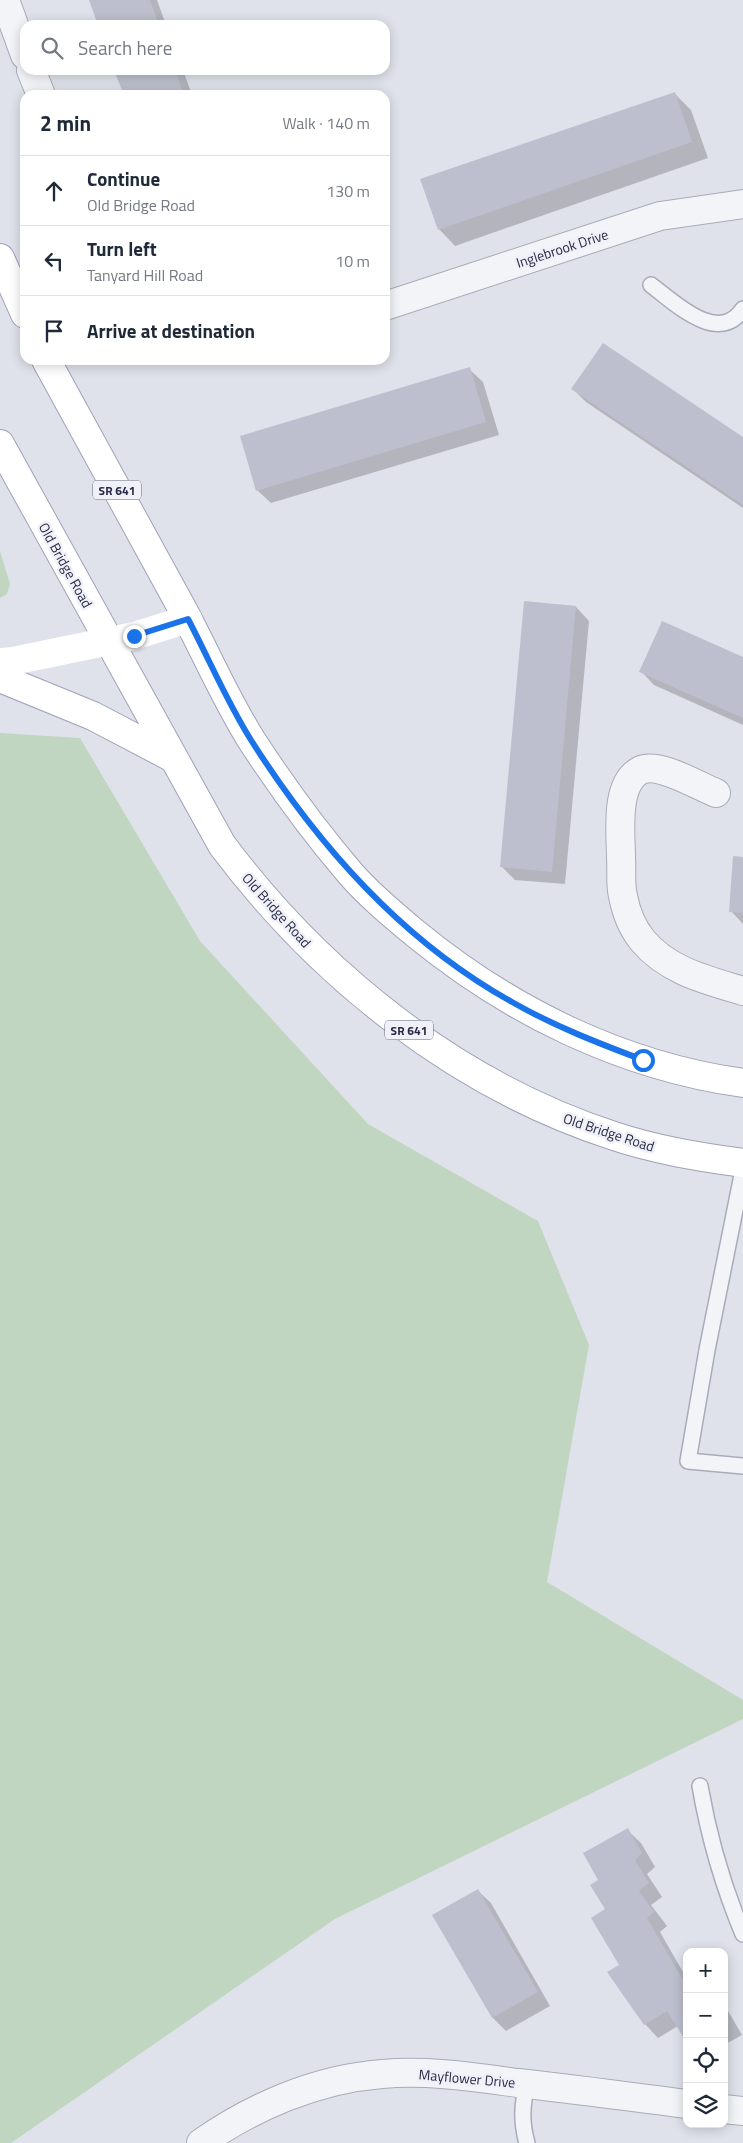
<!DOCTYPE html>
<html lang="en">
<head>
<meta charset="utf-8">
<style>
  :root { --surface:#fff; --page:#f2f2f3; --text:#1f2937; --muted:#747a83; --line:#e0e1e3 }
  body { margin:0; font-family:"Titillium Web",sans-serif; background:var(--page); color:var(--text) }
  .controls { position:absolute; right:15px; bottom:15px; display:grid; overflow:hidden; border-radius:10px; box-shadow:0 2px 12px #0003 }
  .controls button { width:45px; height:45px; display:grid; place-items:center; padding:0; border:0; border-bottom:1px solid var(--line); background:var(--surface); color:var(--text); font:25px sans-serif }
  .stop { position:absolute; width:15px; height:15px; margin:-11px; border:4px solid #1a73e8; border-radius:50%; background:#fff }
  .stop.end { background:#1a73e8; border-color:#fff; box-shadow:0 1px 5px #0008 }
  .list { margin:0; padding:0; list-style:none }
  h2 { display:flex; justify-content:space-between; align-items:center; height:65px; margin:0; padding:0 20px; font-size:21px }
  h2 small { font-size:16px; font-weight:400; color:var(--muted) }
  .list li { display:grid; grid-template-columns:32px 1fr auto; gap:15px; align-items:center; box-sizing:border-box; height:70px; padding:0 20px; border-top:1px solid var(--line) }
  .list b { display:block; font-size:19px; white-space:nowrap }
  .list p { margin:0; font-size:16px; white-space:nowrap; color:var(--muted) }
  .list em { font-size:16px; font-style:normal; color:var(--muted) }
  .icon { flex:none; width:28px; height:28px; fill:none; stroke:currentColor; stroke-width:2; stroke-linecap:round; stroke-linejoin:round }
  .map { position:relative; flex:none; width:743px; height:2143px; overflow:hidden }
  .search { position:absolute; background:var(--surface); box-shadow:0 2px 12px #0003; left:20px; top:20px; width:370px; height:55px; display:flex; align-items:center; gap:12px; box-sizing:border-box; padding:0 18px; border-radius:15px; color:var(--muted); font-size:19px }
  .panel { position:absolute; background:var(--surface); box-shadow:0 2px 12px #0003; left:20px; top:90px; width:370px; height:275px; border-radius:15px }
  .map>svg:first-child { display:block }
  .green { fill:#c0d6c1 }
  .shadow { fill:#0003 }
  .building { fill:#bdbfce }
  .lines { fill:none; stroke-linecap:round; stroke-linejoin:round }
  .lane-casing { stroke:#a8abb9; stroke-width:18 }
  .street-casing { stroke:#a8abb9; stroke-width:30 }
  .primary-casing { stroke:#9ea2b8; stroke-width:30 }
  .lane { stroke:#f3f4f8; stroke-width:15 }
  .street { stroke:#f3f4f8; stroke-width:28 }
  .secondary { stroke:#fff; stroke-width:28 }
  .primary { stroke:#fff; stroke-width:28 }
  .route { stroke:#1a73e8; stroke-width:6 }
  .labels { text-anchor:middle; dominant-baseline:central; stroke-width:5; stroke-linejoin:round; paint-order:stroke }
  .shield { fill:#f0f1f8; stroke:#63667a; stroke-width:1 }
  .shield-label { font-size:12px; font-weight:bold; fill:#272a44 }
  .street-label { font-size:14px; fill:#272a44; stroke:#f0f1f8 }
</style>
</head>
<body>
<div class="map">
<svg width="743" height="2143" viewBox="0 0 743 2143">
  <rect width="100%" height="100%" fill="#e0e2eb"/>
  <!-- green -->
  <path class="green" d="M0 551 10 584 7 594 0 598Z
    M0 733 80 738 200 941 368 1124 538 1221 589 1345 547 1582 743 1700V1719L335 1919 11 2143H0Z"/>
  <!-- shadow -->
  <path class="shadow" d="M90 0H157L166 25H99Z
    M116 70H183L192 95H125Z
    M674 93 691 110 708 158 455 246 439 229Z
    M469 369 483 382 499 435 271 503 257 490Z
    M573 389 743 439V508L586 402Z
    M576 607 589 621 565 884 515 880 502 867Z
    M743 659V725L654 685 641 671Z
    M743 858V924L731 911Z
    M627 1830 641 1843 655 1867 647 1874 662 1897 651 1905 667 1926 660 1932 687 1979V2041L678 2026 658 2038 645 2024 607 1909 600 1880Z
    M477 1890 491 1903 550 2006 506 2031 493 2018Z
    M724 2004 742 2035 724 2045Z"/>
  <!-- building -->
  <path class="building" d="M89 0H150L159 25H98Z
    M114 70H175L184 95H124Z
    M675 92 692 142 438 230 420 179Z
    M603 343 743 437V505L571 389Z
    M470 367 486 422 256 491 240 436Z
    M524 601 576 606 552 872 500 867Z
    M662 621 743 657V718L639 672Z
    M733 856 743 857V913L729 912Z
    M628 1828 642 1853 635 1860 649 1883 639 1891 654 1912 647 1918 687 1987V2043L667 2011 644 2025 607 1972 619 1965 591 1918 605 1909 590 1885 598 1880 583 1853Z
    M478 1889 538 1992 492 2018 432 1915Z
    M724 2013 729 2022 724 2024Z"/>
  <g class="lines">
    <!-- lane casing -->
    <g class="lane-casing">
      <path id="lane" d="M651 285C674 302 718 346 743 309
        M743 1170 707 1350 688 1461 743 1466
        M700 1786C709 1838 723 1886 743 1934
        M527 2143C521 2122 521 2104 528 2084"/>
    </g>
    <!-- street casing -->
    <g class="street-casing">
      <path id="street" d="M5 0 25 55
        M31 70 41 95
        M385 306 660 216 743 204
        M716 793C698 786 659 762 641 770 614 783 621 834 621 858 622 871 620 885 623 896 626 912 633 929 643 941 668 971 707 980 743 991
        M724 2109 743 2111
        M201 2143C254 2106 317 2079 382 2074 428 2070 473 2077 518 2083 574 2089 630 2097 687 2104"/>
    </g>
    <!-- primary casing -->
    <g class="primary-casing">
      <path id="primary" d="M0 258 25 314
        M46 360C92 443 137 527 183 610 206 653 226 700 252 741 282 787 314 831 350 873 369 895 393 915 416 934 510 1011 622 1066 743 1083
        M0 444 222 845C320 976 457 1085 614 1136 656 1150 699 1157 743 1163
        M0 678 93 716 173 758"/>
    </g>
    <!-- lane -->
    <use href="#lane" class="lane"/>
    <!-- street -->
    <use href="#street" class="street"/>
    <!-- secondary -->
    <path class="secondary" d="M0 662 13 661 134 636 188 619"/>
    <!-- primary -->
    <use href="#primary" class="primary"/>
  </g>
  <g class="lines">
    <!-- route -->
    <path class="route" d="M134 636 188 619C209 659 227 702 251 740 317 844 402 941 512 1002 554 1026 598 1043 643 1060"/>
  </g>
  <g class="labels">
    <!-- shield labels -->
    <g class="shield">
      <rect x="93" y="480.5" width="48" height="19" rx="4"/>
      <rect x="385" y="1020.5" width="48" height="19" rx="4"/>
    </g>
    <g class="shield-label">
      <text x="117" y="490">SR 641</text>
      <text x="409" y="1030">SR 641</text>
    </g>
    <!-- street labels -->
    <g class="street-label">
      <text transform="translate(562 248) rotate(-18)">Inglebrook Drive</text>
      <text transform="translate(66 565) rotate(61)">Old Bridge Road</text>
      <text transform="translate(277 910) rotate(48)">Old Bridge Road</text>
      <text transform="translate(609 1132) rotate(18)">Old Bridge Road</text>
      <text transform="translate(467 2078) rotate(5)">Mayflower Drive</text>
    </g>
  </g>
</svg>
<div class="controls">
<button>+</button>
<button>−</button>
<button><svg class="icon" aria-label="locate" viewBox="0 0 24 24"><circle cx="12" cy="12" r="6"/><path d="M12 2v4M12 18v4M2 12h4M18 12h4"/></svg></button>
<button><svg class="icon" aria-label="layers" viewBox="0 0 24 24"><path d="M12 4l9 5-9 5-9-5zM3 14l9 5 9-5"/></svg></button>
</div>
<div class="stop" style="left:643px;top:1060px"></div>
<div class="stop end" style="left:134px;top:636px"></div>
<div class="search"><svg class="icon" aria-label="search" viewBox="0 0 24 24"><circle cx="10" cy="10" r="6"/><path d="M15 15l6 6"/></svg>Search here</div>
<section class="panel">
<h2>2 min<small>Walk · 140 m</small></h2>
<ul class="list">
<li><svg class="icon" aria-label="ahead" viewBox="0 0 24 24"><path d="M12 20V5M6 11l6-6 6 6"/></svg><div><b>Continue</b><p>Old Bridge Road</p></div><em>130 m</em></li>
<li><svg class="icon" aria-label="left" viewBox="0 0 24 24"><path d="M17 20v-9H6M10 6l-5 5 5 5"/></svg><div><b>Turn left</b><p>Tanyard Hill Road</p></div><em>10 m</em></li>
<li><svg class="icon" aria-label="arrive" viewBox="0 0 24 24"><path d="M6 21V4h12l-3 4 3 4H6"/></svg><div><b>Arrive at destination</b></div></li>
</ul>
</section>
</div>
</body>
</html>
